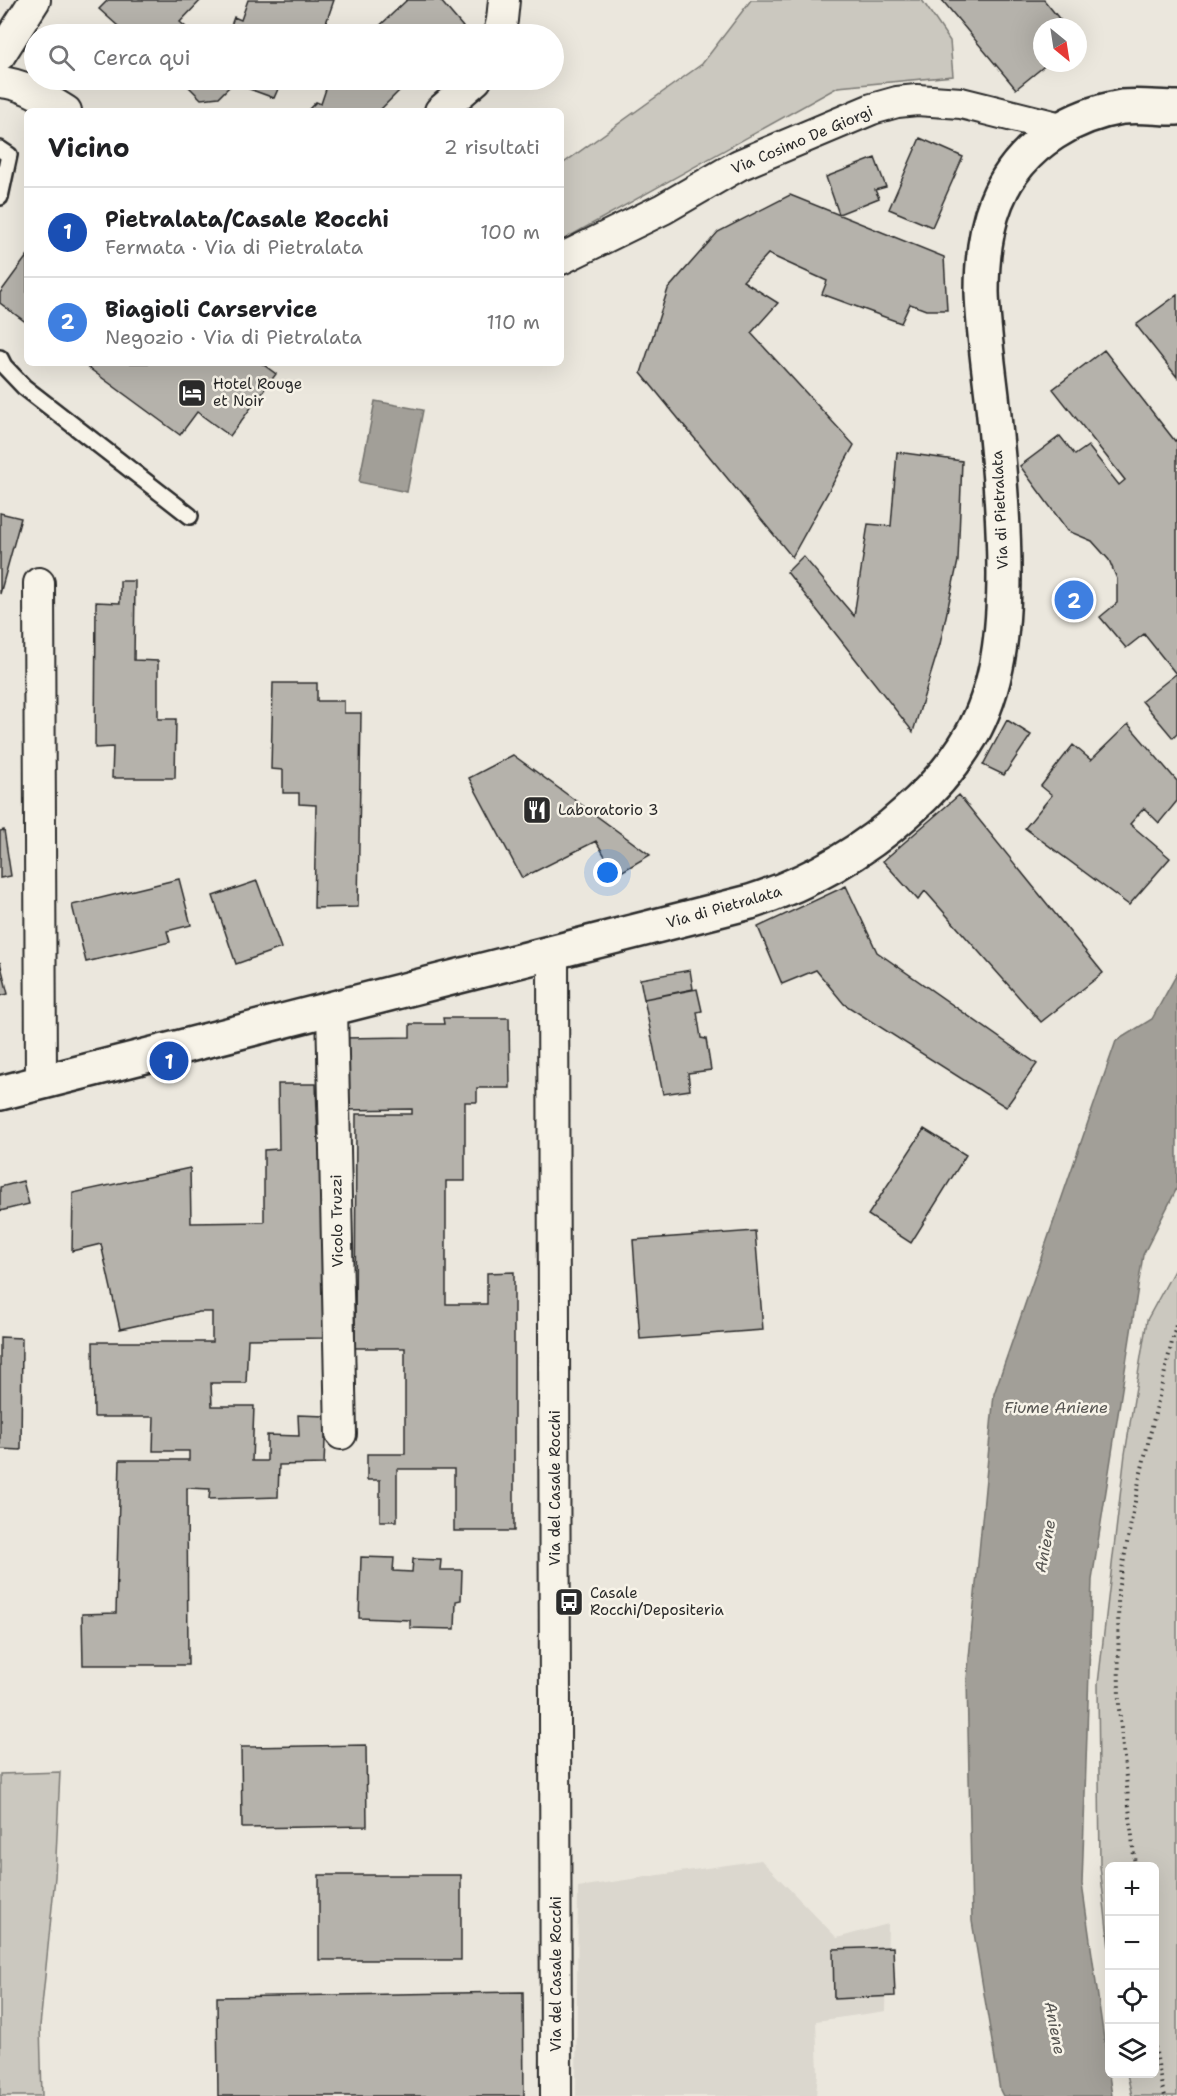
<!DOCTYPE html>
<html lang="it">
<head>
<meta charset="utf-8">
<style>
  :root { --surface:#fff; --page:#f2f2f2; --text:#202124; --muted:#757577; --line:#e0e0e0; --accent:#7c3aed }
  body { margin:0; font-family:"Shantell Sans",sans-serif; background:var(--page); color:var(--text) }
  .controls { position:absolute; right:18px; bottom:18px; display:grid; overflow:hidden; border-radius:9px; box-shadow:0 6px 24px #0002 }
  .controls button { width:54px; height:54px; display:grid; place-items:center; padding:0; border:0; border-bottom:2px solid var(--line); background:var(--surface); color:var(--text); font:30px sans-serif }
  .compass { position:absolute; left:1033px; top:18px; width:54px; height:54px; border-radius:50%; background:var(--surface); box-shadow:0 6px 24px #0002; rotate:150deg }
  .you { position:absolute; left:608px; top:873px; width:21px; height:21px; margin:-15px; border:4px solid #fff; border-radius:50%; background:#1a73e8; box-shadow:0 0 0 9px #1a73e833 }
  .badge { display:grid; place-items:center; width:39px; height:39px; border-radius:50%; background:var(--accent); color:#fff; font-size:20px; font-weight:700 }
  .pin { position:absolute; translate:-50% -50%; border:3px solid #fff; box-shadow:0 2px 6px #0006 }
  .list { margin:0; padding:0; list-style:none }
  h2 { display:flex; justify-content:space-between; align-items:center; height:78px; margin:0; padding:0 24px; font-size:26px }
  h2 small { font-size:20px; font-weight:400; color:var(--muted) }
  .list li { display:grid; grid-template-columns:39px 1fr auto; gap:18px; align-items:center; box-sizing:border-box; height:90px; padding:0 24px; border-top:2px solid var(--line) }
  .list b { display:block; font-size:22px; white-space:nowrap }
  .list p { margin:0; font-size:20px; white-space:nowrap; color:var(--muted) }
  .list em { font-size:20px; font-style:normal; color:var(--muted) }
  .icon { flex:none; width:33px; height:33px; fill:none; stroke:currentColor; stroke-width:2; stroke-linecap:round; stroke-linejoin:round }
  .map { position:relative; flex:none; width:1177px; height:2096px; overflow:hidden }
  .search { position:absolute; background:var(--surface); box-shadow:0 6px 24px #0002; left:24px; top:24px; width:540px; height:66px; display:flex; align-items:center; gap:15px; box-sizing:border-box; padding:0 21px; border-radius:33px; color:var(--muted); font-size:22px }
  .panel { position:absolute; background:var(--surface); box-shadow:0 6px 24px #0002; left:24px; top:108px; width:540px; height:258px; border-radius:9px }
  .map>svg:first-child { display:block }
  .built { fill:#dbd7ce }
  .green { fill:#cbc8bf; stroke:#7b7a75; stroke-width:1.5 }
  .water { fill:#a29f98; stroke:#72716c; stroke-width:1.5 }
  .building { fill:#b5b2ab; stroke:#2b2b2b; stroke-width:1.5 }
  .lines { fill:none; stroke-linecap:round; stroke-linejoin:round }
  .service-casing { stroke:#2b2b2b; stroke-width:20 }
  .minor-casing { stroke:#2b2b2b; stroke-width:34 }
  .tertiary-casing { stroke:#2b2b2b; stroke-width:38 }
  .path { stroke:#2b2b2b; stroke-width:4; stroke-dasharray:1.5 4.5; stroke-linecap:butt }
  .service { stroke:#f7f3e8; stroke-width:15 }
  .minor { stroke:#f7f3e8; stroke-width:30 }
  .tertiary { stroke:#f7f3e8; stroke-width:33 }
  .labels { text-anchor:middle; dominant-baseline:central; stroke-width:5; stroke-linejoin:round; paint-order:stroke }
  .street-label { font-size:15px; fill:#2b2b2b; stroke:#f7f3e8 }
  .poi-label { font-size:15px; fill:#2b2b2b; stroke:#f7f3e8; text-anchor:start }
  .water-label { font-size:16px; font-style:italic; fill:#555451; stroke:#f7f3e8 }
</style>
</head>
<body>
<div class="map">
<svg width="1177" height="2096" viewBox="0 0 1177 2096">
  <rect width="100%" height="100%" fill="#ebe7dd"/>
  <filter id="ink" filterUnits="userSpaceOnUse"><feTurbulence type="fractalNoise" baseFrequency=".0167" numOctaves="2"/><feDisplacementMap in="SourceGraphic" scale="12" xChannelSelector="R" yChannelSelector="G"/><feConvolveMatrix kernelMatrix="1 2 1 2 8 2 1 2 1" color-interpolation-filters="sRGB"/></filter>
  <g filter="url(#ink)">
    <!-- built -->
    <path class="built" d="M761 1860 837 1938 888 1924 886 2011 816 2021 818 2073 816 2096H576L578 1887Z"/>
    <!-- green -->
    <path class="green" d="M751 0H922L950 41 953 76 838 87 561 241V165L702 64Z
      M1177 1265V2096H1132L1127 2074H1154V1866H1110L1109 1948 1100 1866 1098 1684 1125 1454 1147 1320Z
      M60 1772 55 1877 40 2026 42 2096H0V1774Z"/>
    <!-- water -->
    <path class="water" d="M375 401 423 410 407 492 359 482Z
      M1177 974V1188L1143 1255 1092 1580 1082 1884 1112 2096H1003L1000 2090 972 1921 967 1679 994 1394 1116 1041 1152 1019Z"/>
    <!-- building -->
    <path class="building" d="M108 0H201L180 22 194 34H127L99 9Z
      M248 0H334L325 26 317 24 313 34H228L234 17 241 20Z
      M407 0H440L463 27 455 34H371Z
      M942 0H1044L1066 27H1042V63H1048L1016 89Z
      M188 80H282L274 98 233 83 219 97 201 99 188 86Z
      M329 80H410L379 111H307L316 102 321 104Z
      M920 138 963 157 932 227 889 209Z
      M875 158 886 187 875 190 879 198 839 214 826 177Z
      M790 195 944 257 947 310H926L910 304 901 323 822 294 827 281 768 254 743 281 778 303 751 333 854 445 792 557 641 373 668 289 718 232Z
      M27 256V323L0 303V293Z
      M1177 295V377L1136 325Z
      M1104 350 1175 441 1177 439V734L1173 738 1142 701 1176 674 1144 634 1126 648 1100 617 1117 603V579L1109 560 1092 541 1068 531 1020 466 1060 436 1075 455 1088 446 1119 485 1125 480 1053 389Z
      M82 363H261L276 374 230 436 197 412 180 435Z
      M897 452 962 461 958 561 940 644 913 732 787 572 803 556 854 616 868 524 891 526Z
      M0 513 21 518 0 594Z
      M120 581H135L134 660 158 661V719H176L175 778H112L113 747 95 748 96 602 120 603Z
      M273 683H317V701H344V713H361L358 907 314 908 316 805 299 804V793H283V770L271 769Z
      M1007 720 1031 735 1004 775 983 765Z
      M1128 724 1177 781V801L1159 823 1144 808 1130 824 1170 858 1129 905 1025 828 1052 795 1041 786 1073 745 1091 760Z
      M513 755 650 855 616 875 596 841 522 878 469 778Z
      M959 795 1103 973 1041 1022 925 891 918 900 883 861Z
      M4 830 11 876 0 878V831Z
      M179 879 191 925 167 931 170 942 86 962 72 905Z
      M257 881 281 948 236 964 213 896Z
      M846 886 877 952 1037 1064 1006 1107 844 1004 816 970 782 984 758 927Z
      M0 962 8 994 0 996Z
      M690 970 693 989 644 999 640 979Z
      M697 989 702 1011 697 1012 701 1038 706 1039 711 1070 688 1073 690 1090 663 1094 644 999Z
      M443 1018H509L510 1088H477V1102H465V1181H446V1304H487V1273L514 1272V1531H454V1469H397V1521H380V1480H367V1454H405V1348H355L356 1114H412V1109L343 1110V1038L410 1037V1024H444Z
      M278 1084H316L318 1143 324 1144 325 1338 248 1339 246 1383H211L212 1406H254L252 1461H267V1435L299 1436 298 1415 326 1416 324 1464 279 1465 278 1497 209 1499 210 1489 187 1488 188 1665H83L82 1614 116 1613 120 1460H189V1451H153L154 1417H94L93 1342H212V1312H199L120 1329 101 1244 72 1251 73 1193 190 1168 191 1223 264 1222V1150L279 1149Z
      M924 1129 966 1155 911 1243 868 1215Z
      M23 1181 29 1204 0 1211V1187Z
      M755 1231 763 1330 640 1339 633 1240Z
      M0 1337 22 1338 21 1450 0 1449Z
      M361 1557 394 1558 393 1571 412 1572 413 1559 441 1560 440 1570H462L461 1600 456 1601 455 1629 410 1628V1620L359 1618Z
      M366 1745 367 1826 242 1828 241 1747Z
      M319 1875H461V1960H319Z
      M893 1947 895 1996 834 1999 833 1949Z
      M523 1992 524 2096H218L217 1997Z"/>
    <g class="lines">
      <!-- service casing -->
      <g class="service-casing">
        <path id="service" d="M0 149 9 155 0 197
          M0 358 4 366 24 387 190 516"/>
      </g>
      <!-- minor casing -->
      <g class="minor-casing">
        <path id="minor" d="M499 34 502 20 504 0
          M0 55 35 0
          M0 82C25 84 45 98 66 111
          M440 111 476 80
          M561 259 663 209 739 165 872 109 897 102 917 100 961 103 1061 128
          M39 583 41 1082
          M553 952 556 2096
          M332 1008 341 1434"/>
      </g>
      <!-- tertiary casing -->
      <g class="tertiary-casing">
        <path id="tertiary" d="M0 1093 750 902C808 883 862 853 907 812 932 790 954 765 971 736 999 687 1004 628 1004 573 1004 514 998 455 992 396 988 362 983 327 982 292 982 226 996 170 1054 133 1074 120 1098 111 1122 107 1140 105 1159 108 1177 108"/>
      </g>
      <!-- path -->
      <path class="path" d="M1135 1866 1119 1709 1118 1590 1139 1481 1177 1321
        M1154 2041 1162 2087 1165 2096"/>
      <!-- service -->
      <use href="#service" class="service"/>
      <!-- minor -->
      <use href="#minor" class="minor"/>
      <!-- tertiary -->
      <use href="#tertiary" class="tertiary"/>
    </g>
  </g>
  <!-- icons -->
  <defs>
    <g id="hotel-square" transform="scale(1.5)"><rect x="-9" y="-9" width="18" height="18" rx="4" fill="#2b2b2b" stroke="#f7f3e8"/><path d="M-6-4.5h1.5V1H6V5H4.5V3h-9V5H-6ZM-4 0a1.8 1.8 0 1 1 3.6 0ZM.5 0V-2.5h3Q6-2.5 6 0Z" fill="#fff"/></g>
    <g id="restaurant-square" transform="scale(1.5)"><rect x="-9" y="-9" width="18" height="18" rx="4" fill="#2b2b2b" stroke="#f7f3e8"/><path d="M-5-6h1v4h1v-4h1v4h1v-4h1v5L-1.5 .5V6h-2V.5L-5-1ZM5-6V6H3V1.5H1.5Q1.5-4 5-6Z" fill="#fff"/></g>
    <g id="bus-square" transform="scale(1.5)"><rect x="-9" y="-9" width="18" height="18" rx="4" fill="#2b2b2b" stroke="#f7f3e8"/><path d="M-5-6H5V4H4V6H2V4H-2V6H-4V4H-5ZM-3.5-4V0h7V-4ZM-3.5 1.2v1.5H-2V1.2ZM2 1.2v1.5H3.5V1.2Z" fill="#fff"/></g>
  </defs>
  <g fill-rule="evenodd">
    <use href="#hotel-square" x="192" y="393"/>
    <use href="#restaurant-square" x="537" y="810"/>
    <use href="#bus-square" x="569" y="1602"/>
  </g>
  <g class="labels">
    <!-- street labels -->
    <g class="street-label">
      <text transform="translate(802 140) rotate(-23)">Via Cosimo De Giorgi</text>
      <text transform="translate(1000 510) rotate(-93)">Via di Pietralata</text>
      <text transform="translate(724 907) rotate(-16)">Via di Pietralata</text>
      <text transform="translate(337 1221) rotate(-91)">Vicolo Truzzi</text>
      <text transform="translate(555 1488) rotate(-90)">Via del Casale Rocchi</text>
      <text transform="translate(556 1974) rotate(-90)">Via del Casale Rocchi</text>
    </g>
    <!-- poi labels -->
    <g class="poi-label">
      <text x="213" y="384">Hotel Rouge<tspan x="213" dy="17">et Noir</tspan></text>
      <text x="558" y="810">Laboratorio 3</text>
      <text x="590" y="1593">Casale<tspan x="590" dy="17">Rocchi/Depositeria</tspan></text>
    </g>
    <!-- water labels -->
    <g class="water-label">
      <text x="1056" y="1407">Fiume Aniene</text>
      <text transform="translate(1045 1546) rotate(-79)">Aniene</text>
      <text transform="translate(1055 2028) rotate(79)">Aniene</text>
    </g>
  </g>
</svg>
<div class="controls">
<button>+</button>
<button>−</button>
<button><svg class="icon" aria-label="locate" viewBox="0 0 24 24"><circle cx="12" cy="12" r="6"/><path d="M12 2v4M12 18v4M2 12h4M18 12h4"/></svg></button>
<button><svg class="icon" aria-label="layers" viewBox="0 0 24 24"><path d="M12 4l9 5-9 5-9-5zM3 14l9 5 9-5"/></svg></button>
</div>
<svg class="compass" viewBox="-18 -18 36 36"><path d="M0-13l5 13h-10z" fill="#e53935"/><path d="M0 13l5-13h-10z" fill="#757577"/></svg>
<div class="you"></div>
<div class="pin badge" style="left:169px;top:1061px;background:#1a4fb4">1</div>
<div class="pin badge" style="left:1074px;top:600px;background:#3f7fe0">2</div>
<div class="search"><svg class="icon" aria-label="search" viewBox="0 0 24 24"><circle cx="10" cy="10" r="6"/><path d="M15 15l6 6"/></svg>Cerca qui</div>
<section class="panel">
<h2>Vicino<small>2 risultati</small></h2>
<ul class="list">
<li><span class="badge" style="background:#1a4fb4">1</span><div><b>Pietralata/Casale Rocchi</b><p>Fermata · Via di Pietralata</p></div><em>100 m</em></li>
<li><span class="badge" style="background:#3f7fe0">2</span><div><b>Biagioli Carservice</b><p>Negozio · Via di Pietralata</p></div><em>110 m</em></li>
</ul>
</section>
</div>
</body>
</html>
